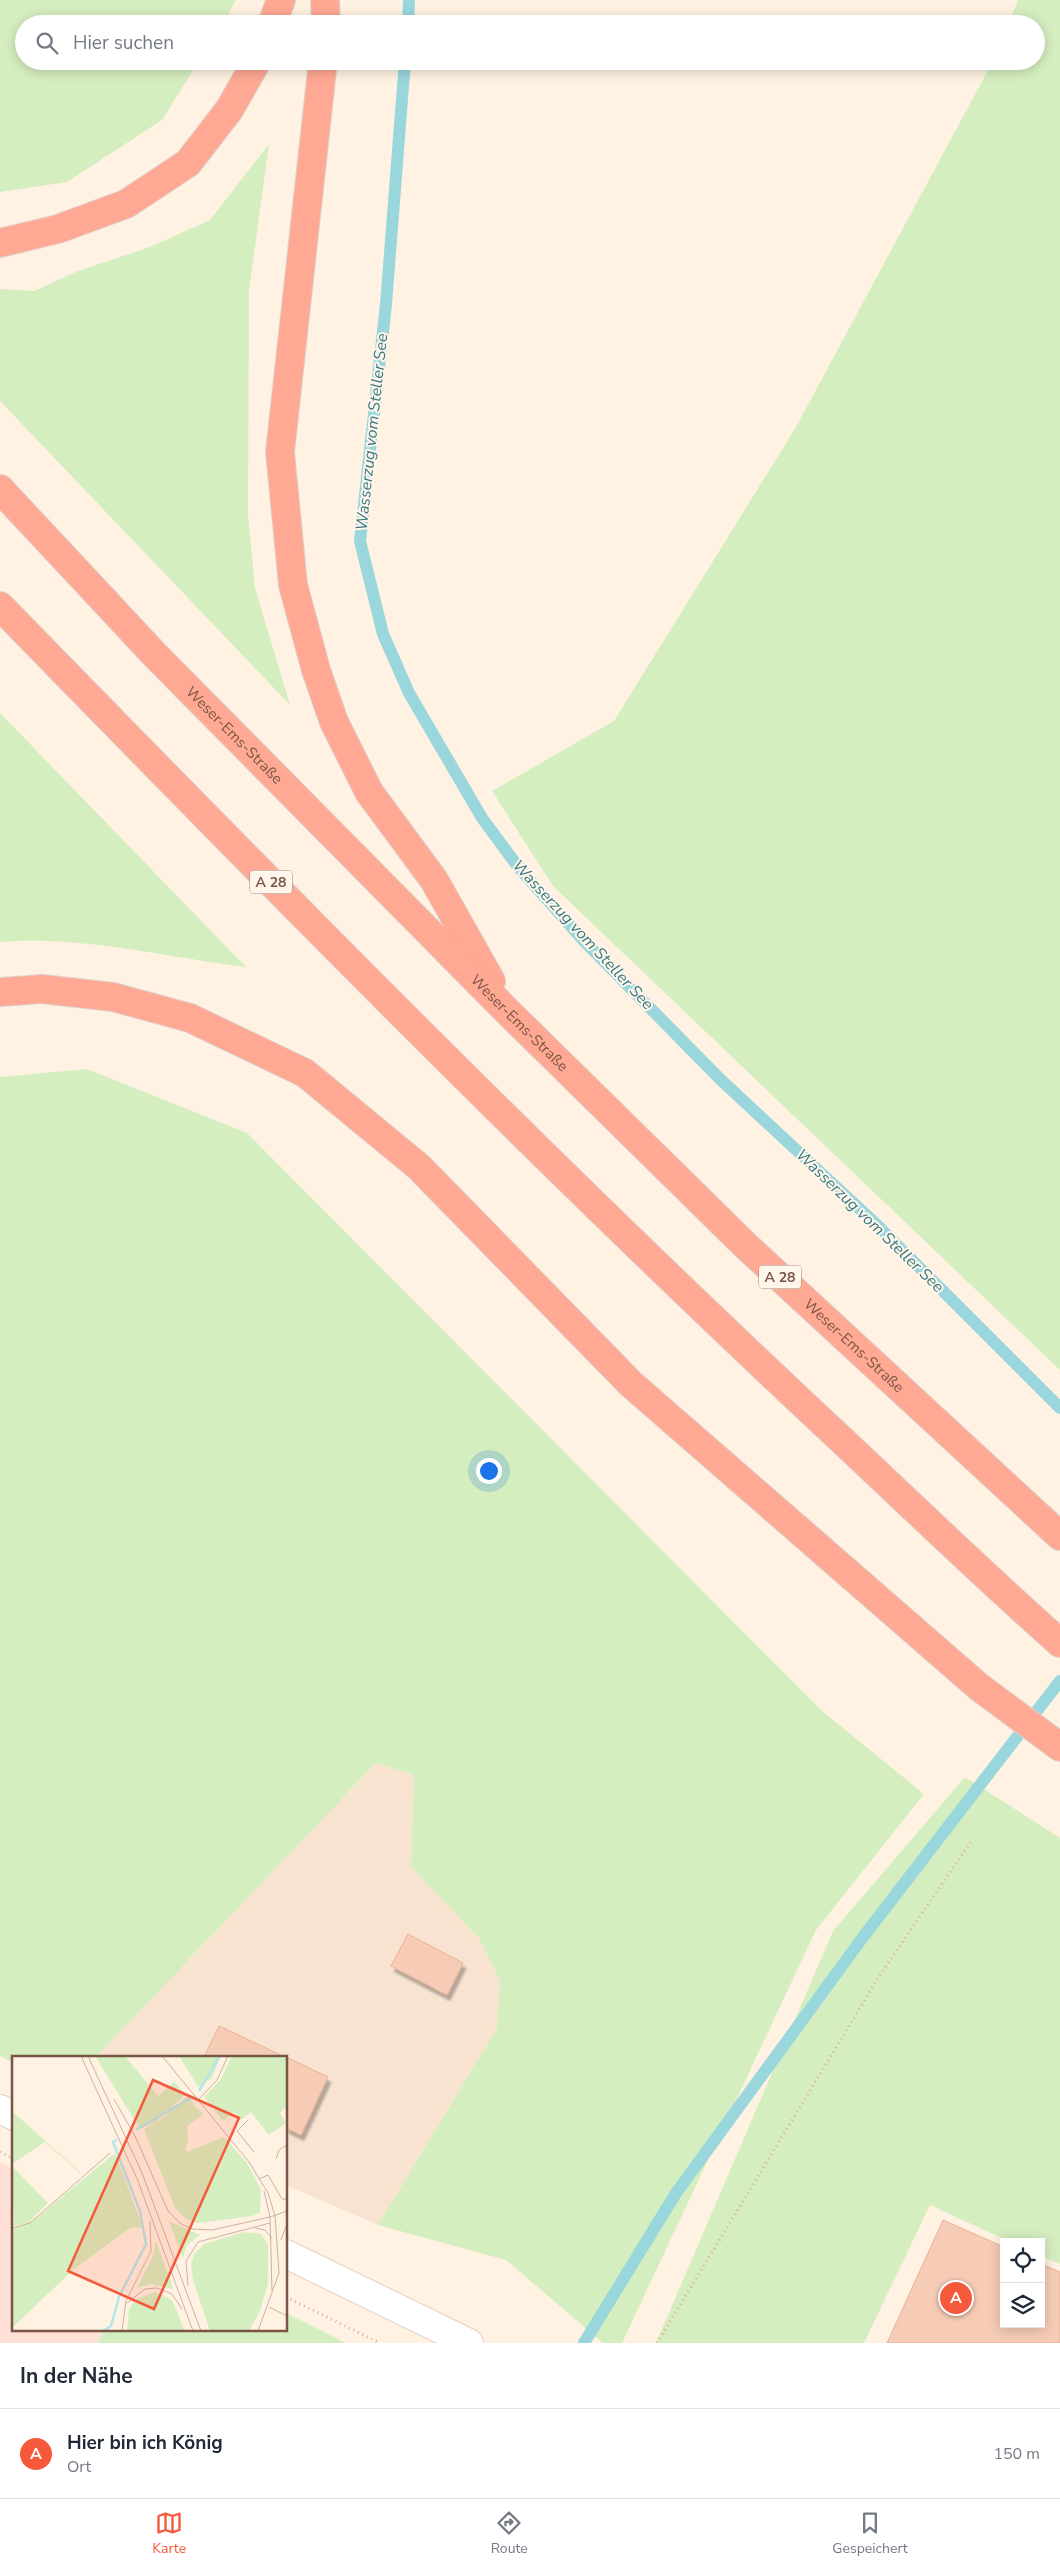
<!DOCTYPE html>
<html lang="de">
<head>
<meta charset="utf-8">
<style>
  :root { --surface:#fff; --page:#f2f2f3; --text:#1f2937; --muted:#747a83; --line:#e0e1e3; --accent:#f5583a }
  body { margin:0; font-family:"Nunito Sans",sans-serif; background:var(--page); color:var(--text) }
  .controls { position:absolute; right:15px; bottom:15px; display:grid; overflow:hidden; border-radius:0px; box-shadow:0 2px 12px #0003 }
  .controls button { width:45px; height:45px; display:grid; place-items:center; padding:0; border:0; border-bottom:1px solid var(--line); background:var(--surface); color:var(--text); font:25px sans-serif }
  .you { position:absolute; left:488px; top:1470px; width:18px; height:18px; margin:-12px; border:4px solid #fff; border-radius:50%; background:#1a73e8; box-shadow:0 0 0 8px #1a73e833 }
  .badge { display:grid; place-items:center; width:32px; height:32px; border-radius:50%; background:var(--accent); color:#fff; font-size:16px; font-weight:700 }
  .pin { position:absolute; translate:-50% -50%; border:2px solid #fff; box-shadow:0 1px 5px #0006 }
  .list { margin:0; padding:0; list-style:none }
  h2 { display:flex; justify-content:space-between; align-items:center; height:65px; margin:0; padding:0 20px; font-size:21px }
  h2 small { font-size:16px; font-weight:400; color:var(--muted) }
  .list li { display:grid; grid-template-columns:32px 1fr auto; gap:15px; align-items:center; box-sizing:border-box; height:90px; padding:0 20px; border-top:1px solid var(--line) }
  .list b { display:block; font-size:19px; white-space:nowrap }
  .list p { margin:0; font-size:16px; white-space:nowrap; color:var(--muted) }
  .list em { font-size:16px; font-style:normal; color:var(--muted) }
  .icon { flex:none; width:28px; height:28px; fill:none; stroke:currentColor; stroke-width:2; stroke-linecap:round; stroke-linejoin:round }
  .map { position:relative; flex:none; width:1060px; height:2343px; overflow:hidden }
  .search { position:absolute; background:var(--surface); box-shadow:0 2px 12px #0003; left:15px; right:15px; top:15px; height:55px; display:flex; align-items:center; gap:12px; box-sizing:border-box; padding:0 18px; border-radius:28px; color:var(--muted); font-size:19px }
  .sheet { height:155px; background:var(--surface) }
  nav { display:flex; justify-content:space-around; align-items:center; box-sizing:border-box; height:70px; border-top:1px solid var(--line); background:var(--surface); font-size:14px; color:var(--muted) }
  nav a { display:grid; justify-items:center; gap:2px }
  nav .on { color:var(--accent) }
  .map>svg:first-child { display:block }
  .residential { fill:#f7e3d0 }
  .commercial { fill:#ffdfd6 }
  .green { fill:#d5eebf }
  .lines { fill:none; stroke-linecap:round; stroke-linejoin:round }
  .stream { stroke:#99d7dd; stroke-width:12 }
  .building { fill:#f7ccb7; stroke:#ebb195; filter:url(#shadow) }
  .minor-casing { stroke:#e6cfbf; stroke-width:30 }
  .highway-casing { stroke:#dcd3cf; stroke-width:30 }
  .path { stroke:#dcaf9a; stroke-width:3; stroke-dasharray:1 4; stroke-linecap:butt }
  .minor { stroke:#fff; stroke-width:28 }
  .highway { stroke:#ffa893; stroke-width:28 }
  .labels { text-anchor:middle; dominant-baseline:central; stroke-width:4; stroke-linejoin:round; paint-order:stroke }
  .shield { fill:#fff6eb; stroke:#a18577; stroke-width:1 }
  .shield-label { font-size:14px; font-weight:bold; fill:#795545 }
  .street-label { font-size:15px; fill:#795545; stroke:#fff6eb }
  .water-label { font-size:16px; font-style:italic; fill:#377980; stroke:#fff6eb }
  .inset-river { fill:none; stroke:#b4e6ea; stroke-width:2.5 }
  .inset-road { fill:none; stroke:#c9b3a3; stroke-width:1 }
  .view { fill:#f5583a; fill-opacity:0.15; stroke:#f5583a; stroke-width:2.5 }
  .inset-edge { fill:none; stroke:#795545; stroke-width:2.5 }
</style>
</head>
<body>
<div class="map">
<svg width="1060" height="2343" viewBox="0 0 1060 2343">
  <defs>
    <filter id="shadow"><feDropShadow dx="3" dy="5.5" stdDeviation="1" flood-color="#0004"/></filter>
  </defs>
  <rect width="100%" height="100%" fill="#fff2e2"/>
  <!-- residential -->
  <path class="residential" d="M376 1763 414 1775 411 1867 479 1938 500 1981 497 2028 378 2225 286 2185V2057H96Z"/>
  <!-- commercial -->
  <path class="commercial" d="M0 2162 14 2170V2329H104L97 2343H0Z"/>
  <!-- green -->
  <path class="green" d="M0 0H236L223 24H24V61H199L162 120 67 182 0 192Z
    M1018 0H1060V1370L553 886 492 791 614 721 796 427 993 61H1036V24H1009Z
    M269 144 249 291 248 514 255 588 290 705 0 401V289L34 291 78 271 150 247 210 220Z
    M0 713 246 967C165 957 82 935 0 942Z
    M87 1069 247 1133 822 1711 924 1794 816 1930 622 2343H603L506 2260 378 2225 497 2028 500 1981 479 1938 411 1867 414 1775 376 1763 96 2057H14V2063L0 2056V1077Z
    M965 1777 1060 1838V2264L1041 2256V2242H1010L930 2205 864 2343H656L833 1931Z
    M286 2313 346 2343H97L105 2329H286Z"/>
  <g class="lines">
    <!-- stream -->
    <path class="stream" d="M408 24 409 0
      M405 61 386 304 360 541 383 634 409 693 482 818 519 868 584 941 721 1080 877 1225 1060 1408
      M584 2343 676 2193 863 1937 1060 1681"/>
  </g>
  <!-- building -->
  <path class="building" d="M408 1934 463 1963 447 1995 391 1966Z
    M219 2026 285 2057H204Z
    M286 2057 328 2077 301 2135 286 2128Z
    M943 2220 1004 2247V2324H1041V2264L1060 2272V2343H887Z"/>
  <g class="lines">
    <!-- minor casing -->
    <g class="minor-casing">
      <path id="minor" d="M0 2109 14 2116
        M286 2254 469 2343"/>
    </g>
    <!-- highway casing -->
    <g class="highway-casing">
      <g id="highway">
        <path d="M325 0 326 24"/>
        <path d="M272 24 281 0"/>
        <path d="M323 61 280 452 293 585 316 670 334 722 369 792 434 880 491 981"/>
        <path d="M0 243 58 229 126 204 188 163 229 110 257 61"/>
        <path id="s1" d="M0 489 155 655 507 1011 745 1245 1060 1536"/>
        <path d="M0 606C272 885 545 1163 831 1430 907 1501 982 1574 1060 1643"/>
        <path d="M0 992 42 989 113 997 190 1018 305 1073 419 1167 631 1384 979 1687 1060 1747"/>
      </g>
    </g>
    <!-- path -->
    <path class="path" d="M78 2057 80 2055
      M0 2152 14 2159
      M286 2297 380 2343
      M657 2343 880 1975 972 1840"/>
    <!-- minor -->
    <use href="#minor" class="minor"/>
    <!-- highway -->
    <use href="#highway" class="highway"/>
  </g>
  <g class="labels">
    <!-- shield labels -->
    <g class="shield">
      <rect x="250" y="870.5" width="42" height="23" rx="4"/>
      <rect x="759" y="1265.5" width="42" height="23" rx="4"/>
    </g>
    <g class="shield-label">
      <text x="271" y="882">A 28</text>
      <text x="780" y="1277">A 28</text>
    </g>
    <!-- street labels -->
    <g class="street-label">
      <text stroke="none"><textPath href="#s1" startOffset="340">Weser-Ems-Straße</textPath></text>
      <text stroke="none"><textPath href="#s1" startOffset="745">Weser-Ems-Straße</textPath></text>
      <text stroke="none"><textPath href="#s1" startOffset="1210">Weser-Ems-Straße</textPath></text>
    </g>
    <!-- water labels -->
    <g class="water-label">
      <text transform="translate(372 432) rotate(-84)">Wasserzug vom Steller See</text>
      <text transform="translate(583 935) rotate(47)">Wasserzug vom Steller See</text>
      <text transform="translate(870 1221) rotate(44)">Wasserzug vom Steller See</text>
    </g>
  </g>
  <!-- overview -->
  <g transform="translate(12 2056)">
    <rect width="275" height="275" fill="#fff2e2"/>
    <path d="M83 0H113L146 40 162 26 174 38 144 66 128 73ZM167 0H206L207 3 200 22 186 31ZM220 0H275V50L268 57 274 67 257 79 239 56 229 64 222 56 211 65 192 41 209 23ZM177 39 183 51 192 58 175 70 176 86 173 94 175 96 212 81 235 107 249 134 248 156 240 160 185 167 174 163 163 152 132 73 145 66ZM0 55 68 116 69 118 33 86 0 108ZM103 97 131 171 118 172 62 213 0 272V173L21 165ZM0 110 36 147 17 166 2 170ZM157 165 188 179 174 190 171 203ZM232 176 249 178 256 189V228L248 255 237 275H198L181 224 179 209 182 198 192 188ZM144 185 161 232V233L139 228 125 232 140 202ZM143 236 160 244 173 275H115L117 253 123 244Z" fill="#d5eebf"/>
    <path class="inset-river" d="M187 35 208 0M124 74 180 41M91 275 99 270 107 241 134 188 128 155 101 86 105 84"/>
    <path class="inset-road" d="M69 0 126 125 181 275M76 0 130 117 189 275M150 0 237 106 256 137 263 160M102 43 123 80 156 155 169 168 181 173 200 174 258 161M187 43 205 24 216 0M236 64 225 75 242 96M264 103 267 94 275 89M247 123 256 119 270 143H275M252 135 258 161M0 172 18 167 98 97M243 172 253 174 260 182M269 184 275 168M176 230 174 205 186 186 258 167M260 235 258 161 275 155M115 247 133 233 145 232 160 238 170 253M257 251 275 260M110 275 114 245 139 195 138 165M246 275 267 217 263 160"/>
    <path class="view" d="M141 24 227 62 142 253 56 215Z"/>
    <rect width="275" height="275" class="inset-edge"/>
  </g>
</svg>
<div class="controls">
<button><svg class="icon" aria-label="locate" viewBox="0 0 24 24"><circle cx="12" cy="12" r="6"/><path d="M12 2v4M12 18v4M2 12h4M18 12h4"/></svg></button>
<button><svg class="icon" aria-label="layers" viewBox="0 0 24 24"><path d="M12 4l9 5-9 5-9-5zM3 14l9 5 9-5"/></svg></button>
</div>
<div class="you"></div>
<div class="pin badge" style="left:956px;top:2298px">A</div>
<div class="search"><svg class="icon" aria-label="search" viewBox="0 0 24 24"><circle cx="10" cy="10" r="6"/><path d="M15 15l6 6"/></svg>Hier suchen</div>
</div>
<section class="sheet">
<h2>In der Nähe<small></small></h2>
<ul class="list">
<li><span class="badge">A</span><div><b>Hier bin ich König</b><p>Ort</p></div><em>150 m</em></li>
</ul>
</section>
<nav>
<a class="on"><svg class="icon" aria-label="map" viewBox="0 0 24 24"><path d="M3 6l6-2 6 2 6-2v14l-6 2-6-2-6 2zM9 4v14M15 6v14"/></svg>Karte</a>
<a><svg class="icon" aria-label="directions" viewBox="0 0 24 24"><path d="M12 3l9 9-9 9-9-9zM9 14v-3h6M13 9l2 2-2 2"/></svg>Route</a>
<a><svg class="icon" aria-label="saved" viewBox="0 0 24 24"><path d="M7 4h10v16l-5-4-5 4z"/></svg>Gespeichert</a>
</nav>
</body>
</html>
